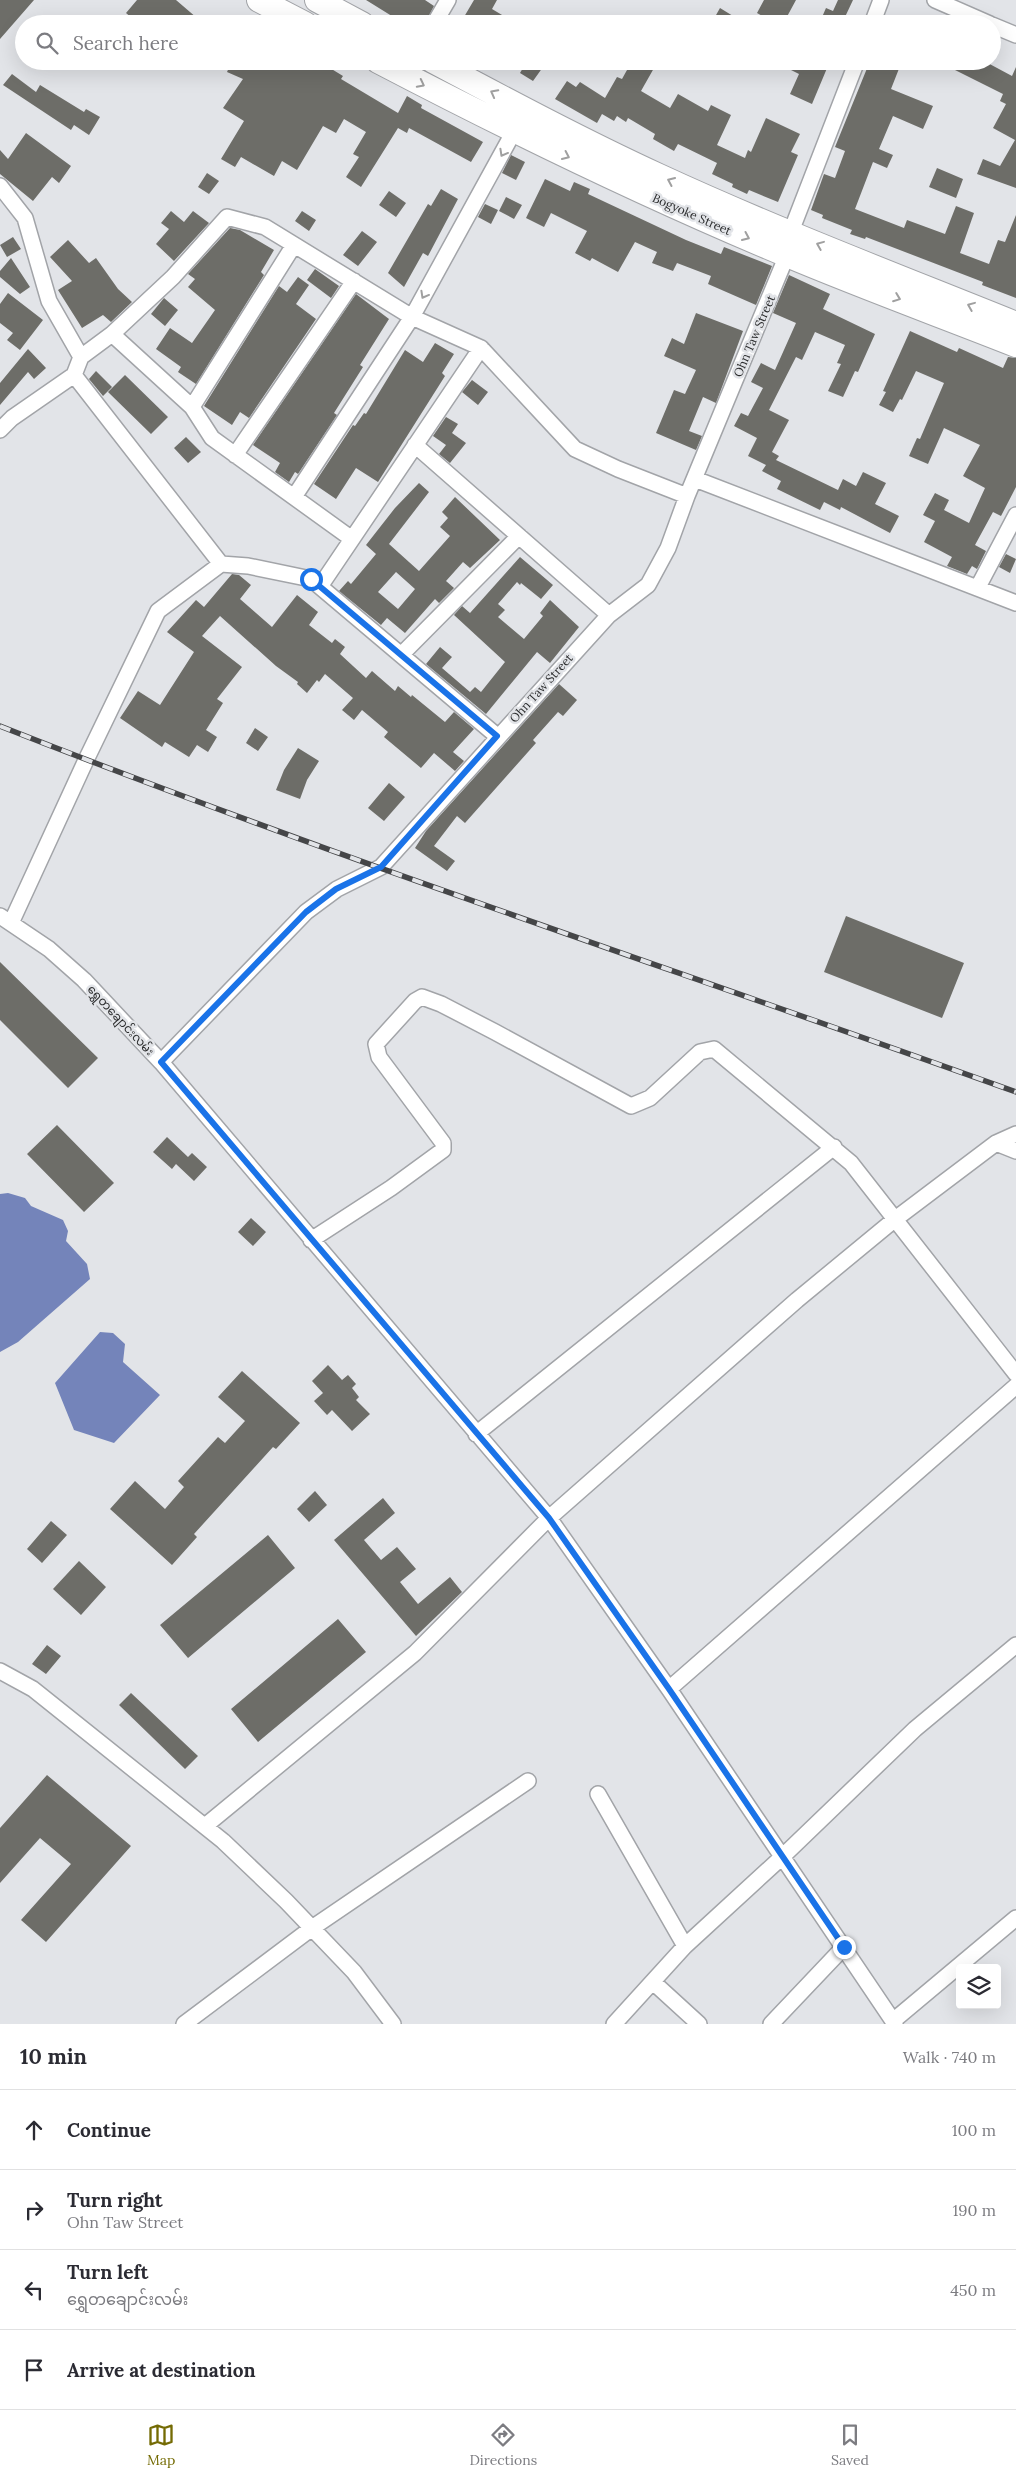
<!DOCTYPE html>
<html lang="en">
<head>
<meta charset="utf-8">
<style>
  :root { --surface:#fff; --page:#f2f2f3; --text:#2b2b33; --muted:#7c7c81; --line:#e1e1e2; --accent:#746b04 }
  body { margin:0; font-family:Lora,"Noto Sans Myanmar",serif; background:var(--page); color:var(--text) }
  .controls { position:absolute; right:15px; bottom:15px; display:grid; overflow:hidden; border-radius:5px; box-shadow:0 5px 20px #0002 }
  .controls button { width:45px; height:45px; display:grid; place-items:center; padding:0; border:0; border-bottom:1px solid var(--line); background:var(--surface); color:var(--text); font:25px sans-serif }
  .stop { position:absolute; width:15px; height:15px; margin:-11px; border:4px solid #1a73e8; border-radius:50%; background:#fff }
  .stop.end { background:#1a73e8; border-color:#fff; box-shadow:0 1px 5px #0008 }
  .list { margin:0; padding:0; list-style:none }
  h2 { display:flex; justify-content:space-between; align-items:center; height:65px; margin:0; padding:0 20px; font-size:21px }
  h2 small { font-size:16px; font-weight:400; color:var(--muted) }
  .list li { display:grid; grid-template-columns:32px 1fr auto; gap:15px; align-items:center; box-sizing:border-box; height:80px; padding:0 20px; border-top:1px solid var(--line) }
  .list b { display:block; font-size:19px; white-space:nowrap }
  .list p { margin:0; font-size:16px; white-space:nowrap; color:var(--muted) }
  .list em { font-size:16px; font-style:normal; color:var(--muted) }
  .icon { flex:none; width:28px; height:28px; fill:none; stroke:currentColor; stroke-width:2; stroke-linecap:round; stroke-linejoin:round }
  .map { position:relative; flex:none; width:1016px; height:2024px; overflow:hidden }
  .search { position:absolute; background:var(--surface); box-shadow:0 5px 20px #0002; left:15px; right:15px; top:15px; height:55px; display:flex; align-items:center; gap:12px; box-sizing:border-box; padding:0 18px; border-radius:28px; color:var(--muted); font-size:19px }
  .sheet { height:385px; background:var(--surface) }
  nav { display:flex; justify-content:space-around; align-items:center; box-sizing:border-box; height:70px; border-top:1px solid var(--line); background:var(--surface); font-size:14px; color:var(--muted) }
  nav a { display:grid; justify-items:center; gap:2px }
  nav .on { color:var(--accent) }
  .map>svg:first-child { display:block }
  .water { fill:#7484ba }
  .building { fill:#6d6d68; fill-rule:evenodd }
  .lines { fill:none; stroke-linecap:round; stroke-linejoin:round }
  .street-casing { stroke:#a2a4a8; stroke-width:18 }
  .primary-casing { stroke:#a2a4a8; stroke-width:26 }
  .street { stroke:#fff; stroke-width:15 }
  .primary { stroke:#fff; stroke-width:24 }
  .rail-casing { stroke:#454648; stroke-width:5.5 }
  .rail { stroke:#e2e4e8; stroke-width:4; stroke-dasharray:11; stroke-linecap:butt }
  .oneway { stroke:#a0a0a0 }
  .route { stroke:#1a73e8; stroke-width:6 }
  .labels { text-anchor:middle; dominant-baseline:central; stroke-width:5; stroke-linejoin:round; paint-order:stroke }
  .street-label { font-size:12px; fill:#2b2c2d; stroke:#e2e4e8 }
</style>
</head>
<body>
<div class="map">
<svg width="1016" height="2024" viewBox="0 0 1016 2024">
  <rect width="100%" height="100%" fill="#e2e4e8"/>
  <!-- water -->
  <path class="water" d="M8 1193 25 1198 31 1206 63 1220 68 1231 66 1241 87 1264 90 1279 18 1342 0 1352V1194Z
    M100 1332 113 1333 125 1344 123 1362 160 1395 114 1443 74 1430 55 1383Z"/>
  <!-- building -->
  <path class="building" d="M0 0H34L0 39Z
    M137 0H176L204 24H139L126 13Z
    M366 0H425L434 6 425 24H412L397 15 395 18Z
    M474 0H497L492 9 517 24H445L450 15 461 22Z
    M764 0H796L783 24H776L757 13Z
    M838 0H853L845 17 858 24H819L826 8 833 11Z
    M720 8 746 24H711Z
    M232 61H327L325 65 343 76 341 79 398 113 407 96 422 105 421 108 483 142 471 162 409 128 407 133 398 128 361 187 346 177 359 157 353 154 366 132 344 119 336 133 323 126 297 170 282 161 274 176 241 157 235 167 221 159 244 121 223 108 243 79 227 72Z
    M527 61H534L543 67 533 81 520 73Z
    M632 61H658L641 91 670 108 678 94 708 111 711 105 731 115 717 145 745 158 748 150 751 152 766 118 800 134 791 152 798 155 778 202 749 190 747 194 732 187 733 184 712 174 717 163 678 144 674 151 653 139 655 134 628 118 626 122 617 116 614 121 602 114 597 123 555 99 567 81 576 87 580 82 605 98 617 77 622 79Z
    M773 61H830L812 104 790 94 799 74Z
    M870 61H902L891 89 933 106 923 129 893 116 879 149 893 155 887 168 873 162 855 209 904 228 907 220 945 234 956 206 974 213 960 253 989 264 998 240 1005 242 1016 215V298L982 285 983 282 866 237 865 239 850 234 852 230 822 218 823 215 811 210 824 174 835 178 845 151 835 147Z
    M937 61H984L1012 76 1016 67V188L977 174 983 159 1000 166 1015 140 993 128 1006 104 1000 101 1003 94Z
    M12 74 36 92 40 85 84 112 86 109 100 117 89 135 74 125 71 130 3 85Z
    M26 133 71 166 59 183 52 177 33 201 0 174V150L8 159Z
    M511 155 525 162 516 180 502 173Z
    M937 168 963 179 956 198 929 187Z
    M207 173 219 181 209 194 198 187Z
    M545 179 570 191 574 182 590 189 588 194 686 240 721 254 724 247 772 266 756 305 708 284 711 276 677 263 673 271 652 263 657 252 635 242 618 272 592 258 590 261 575 253 587 231 551 213 544 227 526 218Z
    M441 189 458 199 428 256 423 253 404 287 388 273 428 204 431 206Z
    M389 191 406 203 396 217 379 205Z
    M506 197 522 205 514 219 499 211Z
    M485 204 498 210 491 224 478 217Z
    M171 211 184 222 193 211 209 223 174 261 156 244 169 229 161 223Z
    M302 211 316 220 309 231 295 221Z
    M230 228 240 230 274 250 261 272 264 275 196 384 178 372 181 367 156 349 170 328 192 343 215 310 188 287 195 279 188 274Z
    M362 231 377 242 358 266 343 255Z
    M13 237 21 249 7 257 0 245Z
    M68 240 89 263 96 258 118 289 132 302 111 322 103 315 82 328 58 290 72 281 50 257Z
    M11 258 30 287 20 294 0 277V271Z
    M315 269 339 286 331 298 307 280Z
    M789 275 830 294 823 309 875 334 858 372 855 371 843 397 828 391 841 364 837 363 845 345 815 332 802 360 796 357 769 410 789 420 772 452 779 456 776 460 838 490 843 479 856 486 863 472 886 483 875 504 899 516 890 533 841 507 840 510 824 502 820 510 777 489 781 481 762 471 766 465 748 456 757 438 734 426 741 413 748 416 763 388 751 382 761 363 775 370 796 323 773 313Z
    M298 277 309 285 296 304 316 319 249 418 240 412 232 425 204 406 279 286 287 292Z
    M8 293 43 320 20 350 7 340 13 333 0 323V304Z
    M356 294 389 319 360 365 363 367 334 413 337 415 298 474 295 472 289 482 275 472 280 463 253 445Z
    M164 298 178 310 165 326 151 314Z
    M696 313 743 331 716 403 703 397 689 431 702 436 696 450 656 433 674 390 685 394 696 370 664 356 672 338 684 344Z
    M910 331 957 352 959 348 1003 368 1008 357 1016 358V487L1001 516 993 512 975 545 986 551 977 569 972 566 967 574 947 566 952 557 924 542 935 521 923 515 935 493 949 500 944 510 969 523 985 488 963 476 980 445 944 428 928 464 909 456 917 438 920 439 944 383 916 371 902 400 900 399 893 412 879 405 886 392 883 391Z
    M435 343 454 354 442 373 445 376 378 482 356 468 336 499 314 484 353 425 355 426 364 413 366 414 405 350 423 362Z
    M28 349 46 368 34 379 28 372 0 405V383Z
    M96 371 112 387 103 396 89 379Z
    M125 375 168 417 151 434 108 392Z
    M472 380 488 392 478 405 462 392Z
    M446 417 458 424 452 433 466 443 450 463 439 454 446 445 433 436Z
    M186 437 201 452 188 463 174 448Z
    M419 483 429 492 389 544 419 571 450 536 440 527 448 518 442 512 455 497 500 540 470 568 463 562 446 581 454 588 439 603 435 599 405 633 387 618 381 625 339 591 348 581 351 584 376 554 366 545 395 508ZM396 572 415 589 398 609 378 592Z
    M1006 554 1016 559 1010 573 999 567Z
    M520 557 553 585 541 599 521 583 520 585 517 582 498 604 505 610 498 617 524 639 543 616 540 613 550 600 579 627 550 663 537 652 486 714 426 664 440 647 452 657 442 668 470 692 475 687 481 692 505 662 454 615 462 606 470 613Z
    M232 574 239 575 251 585 240 599 272 627 297 595 318 612 309 625 332 643 335 639 345 647 340 654 366 678 372 671 395 691 398 686 411 697 412 695 445 722 454 712 474 729 453 752 464 761 455 771 434 753 421 768 384 737 388 732 362 710 354 720 342 710 353 698 325 674 319 682 317 680 307 693 297 684 298 682 276 666 220 616 202 636 242 667 217 699 223 703 206 730 217 737 208 752 197 745 189 757 165 742 162 747 120 718 138 691 160 705 194 652 167 632 196 600 204 607Z
    M559 684 577 700 563 716 558 712 533 740 536 743 465 823 457 816 434 846 455 861 447 871 415 848 426 831Z
    M255 728 268 737 258 751 246 743Z
    M298 748 319 761 307 780 300 799 276 790 284 770Z
    M389 783 405 797 384 821 368 808Z
    M846 916 964 963 942 1018 824 972Z
    M0 962 98 1058 68 1088 0 1020Z
    M57 1125 114 1183 84 1212 27 1154Z
    M167 1137 188 1157 192 1153 207 1167 194 1181 176 1164 172 1169 153 1152Z
    M251 1218 266 1232 253 1246 238 1232Z
    M328 1365 342 1380 348 1375 356 1384 352 1388 359 1397 356 1400 370 1414 352 1431 332 1410 327 1415 314 1401 323 1393 312 1381Z
    M242 1371 300 1423 276 1449 273 1447 194 1534 197 1537 172 1565 110 1509 135 1481 165 1509 184 1487 178 1481 218 1437 225 1443 245 1421 218 1397Z
    M315 1491 327 1505 309 1522 297 1509Z
    M383 1498 395 1513 364 1540 381 1560 397 1547 416 1569 400 1582 418 1604 450 1577 462 1592 416 1636 334 1540Z
    M51 1521 67 1535 42 1563 27 1549Z
    M268 1535 295 1568 188 1658 160 1625Z
    M79 1561 106 1587 81 1615 53 1589Z
    M338 1619 366 1652 258 1742 231 1709Z
    M47 1645 61 1656 46 1674 32 1664Z
    M131 1693 198 1756 185 1769 119 1705Z
    M47 1775 131 1846 46 1942 21 1920 71 1864 40 1838 0 1883V1828Z"/>
  <g class="lines">
    <!-- street casing -->
    <g class="street-casing">
      <path id="street" d="M935 0 990 24
        M434 24 448 0
        M872 24 881 0
        M992 25 1016 35
        M0 186 25 218 49 301 81 357 74 375 12 418 0 430
        M790 234 857 61
        M81 357 112 334
        M74 375 221 564
        M192 407 294 245
        M415 445 609 615
        M235 455 354 281
        M695 479 1016 603
        M294 497 412 317 518 124
        M352 539 212 438 192 407 112 334 173 277 227 217 265 227 412 317 481 348 575 449 618 469 687 496
        M321 585 481 348
        M978 587 1016 515
        M402 654 519 536
        M0 916 49 949 84 980 161 1062 549 1518 669 1689 895 2024
        M11 923 86 760 158 611 221 564 248 566 311 579 497 736
        M161 1062 306 912 337 889 381 867 609 615 648 585 668 548 687 496 787 255
        M996 1143 1016 1151
        M311 1240 391 1188 443 1150V1143L379 1057 376 1044 415 1001 422 997 441 1004 495 1032 631 1106 650 1098 700 1052 714 1049 851 1163 1016 1374
        M476 1434 834 1147
        M0 1671 33 1689 223 1841 286 1901 354 1972 393 2024
        M669 1689 1016 1386
        M598 1794 685 1946
        M205 1826 415 1653 549 1518 797 1300 894 1220 996 1143 1016 1134
        M653 1982 699 2024
        M893 2021 1016 1918
        M184 2024 312 1928 528 1781
        M614 2024 685 1946 782 1857 915 1729 1016 1645
        M771 2024 844 1947"/>
    </g>
    <!-- primary casing -->
    <g class="primary-casing">
      <path id="primary" d="M259 0 305 24
        M317 0 362 24
        M378 61C512 131 648 197 787 255 863 287 940 315 1016 345
        M433 61C508 101 583 141 659 176 776 230 897 276 1016 324"/>
    </g>
    <!-- street -->
    <use href="#street" class="street"/>
    <!-- primary -->
    <use href="#primary" class="primary"/>
    <!-- rail casing -->
    <g class="rail-casing">
      <path id="rail" d="M0 726C335 858 677 970 1016 1092"/>
    </g>
    <!-- rail -->
    <use href="#rail" class="rail"/>
  </g>
  <!-- one-way arrows -->
  <defs><path id="oneway-chevron" d="M-2-3.5L2.5 0L-2 3.5" fill="none" stroke-width="1.6" stroke-linecap="round" stroke-linejoin="round" transform="scale(1.25)"/></defs>
  <g class="oneway">
    <use href="#oneway-chevron" transform="translate(421 84) rotate(27)"/>
    <use href="#oneway-chevron" transform="translate(494 93) rotate(-152)"/>
    <use href="#oneway-chevron" transform="translate(503 153) rotate(119)"/>
    <use href="#oneway-chevron" transform="translate(566 156) rotate(25)"/>
    <use href="#oneway-chevron" transform="translate(671 181) rotate(-156)"/>
    <use href="#oneway-chevron" transform="translate(746 237) rotate(24)"/>
    <use href="#oneway-chevron" transform="translate(820 245) rotate(-158)"/>
    <use href="#oneway-chevron" transform="translate(424 295) rotate(119)"/>
    <use href="#oneway-chevron" transform="translate(897 298) rotate(21)"/>
    <use href="#oneway-chevron" transform="translate(971 306) rotate(-158)"/>
  </g>
  <g class="lines">
    <!-- route -->
    <path class="route" d="M311 579 497 736 381 867 336 889 306 912 161 1062 549 1518 669 1689 844 1947"/>
  </g>
  <g class="labels">
    <!-- street labels -->
    <g class="street-label">
      <text transform="translate(692 214) rotate(24)">Bogyoke Street</text>
      <text transform="translate(754 336) rotate(-67)">Ohn Taw Street</text>
      <text transform="translate(541 688) rotate(-48)">Ohn Taw Street</text>
      <text transform="translate(121 1020) rotate(47)">ရွှေတချောင်းလမ်း</text>
    </g>
  </g>
</svg>
<div class="controls">
<button><svg class="icon" aria-label="layers" viewBox="0 0 24 24"><path d="M12 4l9 5-9 5-9-5zM3 14l9 5 9-5"/></svg></button>
</div>
<div class="stop" style="left:311px;top:579px"></div>
<div class="stop end" style="left:844px;top:1947px"></div>
<div class="search"><svg class="icon" aria-label="search" viewBox="0 0 24 24"><circle cx="10" cy="10" r="6"/><path d="M15 15l6 6"/></svg>Search here</div>
</div>
<section class="sheet">
<h2>10 min<small>Walk · 740 m</small></h2>
<ul class="list">
<li><svg class="icon" aria-label="ahead" viewBox="0 0 24 24"><path d="M12 20V5M6 11l6-6 6 6"/></svg><div><b>Continue</b></div><em>100 m</em></li>
<li><svg class="icon" aria-label="right" viewBox="0 0 24 24"><path d="M7 20v-9h11M14 6l5 5-5 5"/></svg><div><b>Turn right</b><p>Ohn Taw Street</p></div><em>190 m</em></li>
<li><svg class="icon" aria-label="left" viewBox="0 0 24 24"><path d="M17 20v-9H6M10 6l-5 5 5 5"/></svg><div><b>Turn left</b><p>ရွှေတချောင်းလမ်း</p></div><em>450 m</em></li>
<li><svg class="icon" aria-label="arrive" viewBox="0 0 24 24"><path d="M6 21V4h12l-3 4 3 4H6"/></svg><div><b>Arrive at destination</b></div></li>
</ul>
</section>
<nav>
<a class="on"><svg class="icon" aria-label="map" viewBox="0 0 24 24"><path d="M3 6l6-2 6 2 6-2v14l-6 2-6-2-6 2zM9 4v14M15 6v14"/></svg>Map</a>
<a><svg class="icon" aria-label="directions" viewBox="0 0 24 24"><path d="M12 3l9 9-9 9-9-9zM9 14v-3h6M13 9l2 2-2 2"/></svg>Directions</a>
<a><svg class="icon" aria-label="saved" viewBox="0 0 24 24"><path d="M7 4h10v16l-5-4-5 4z"/></svg>Saved</a>
</nav>
</body>
</html>
